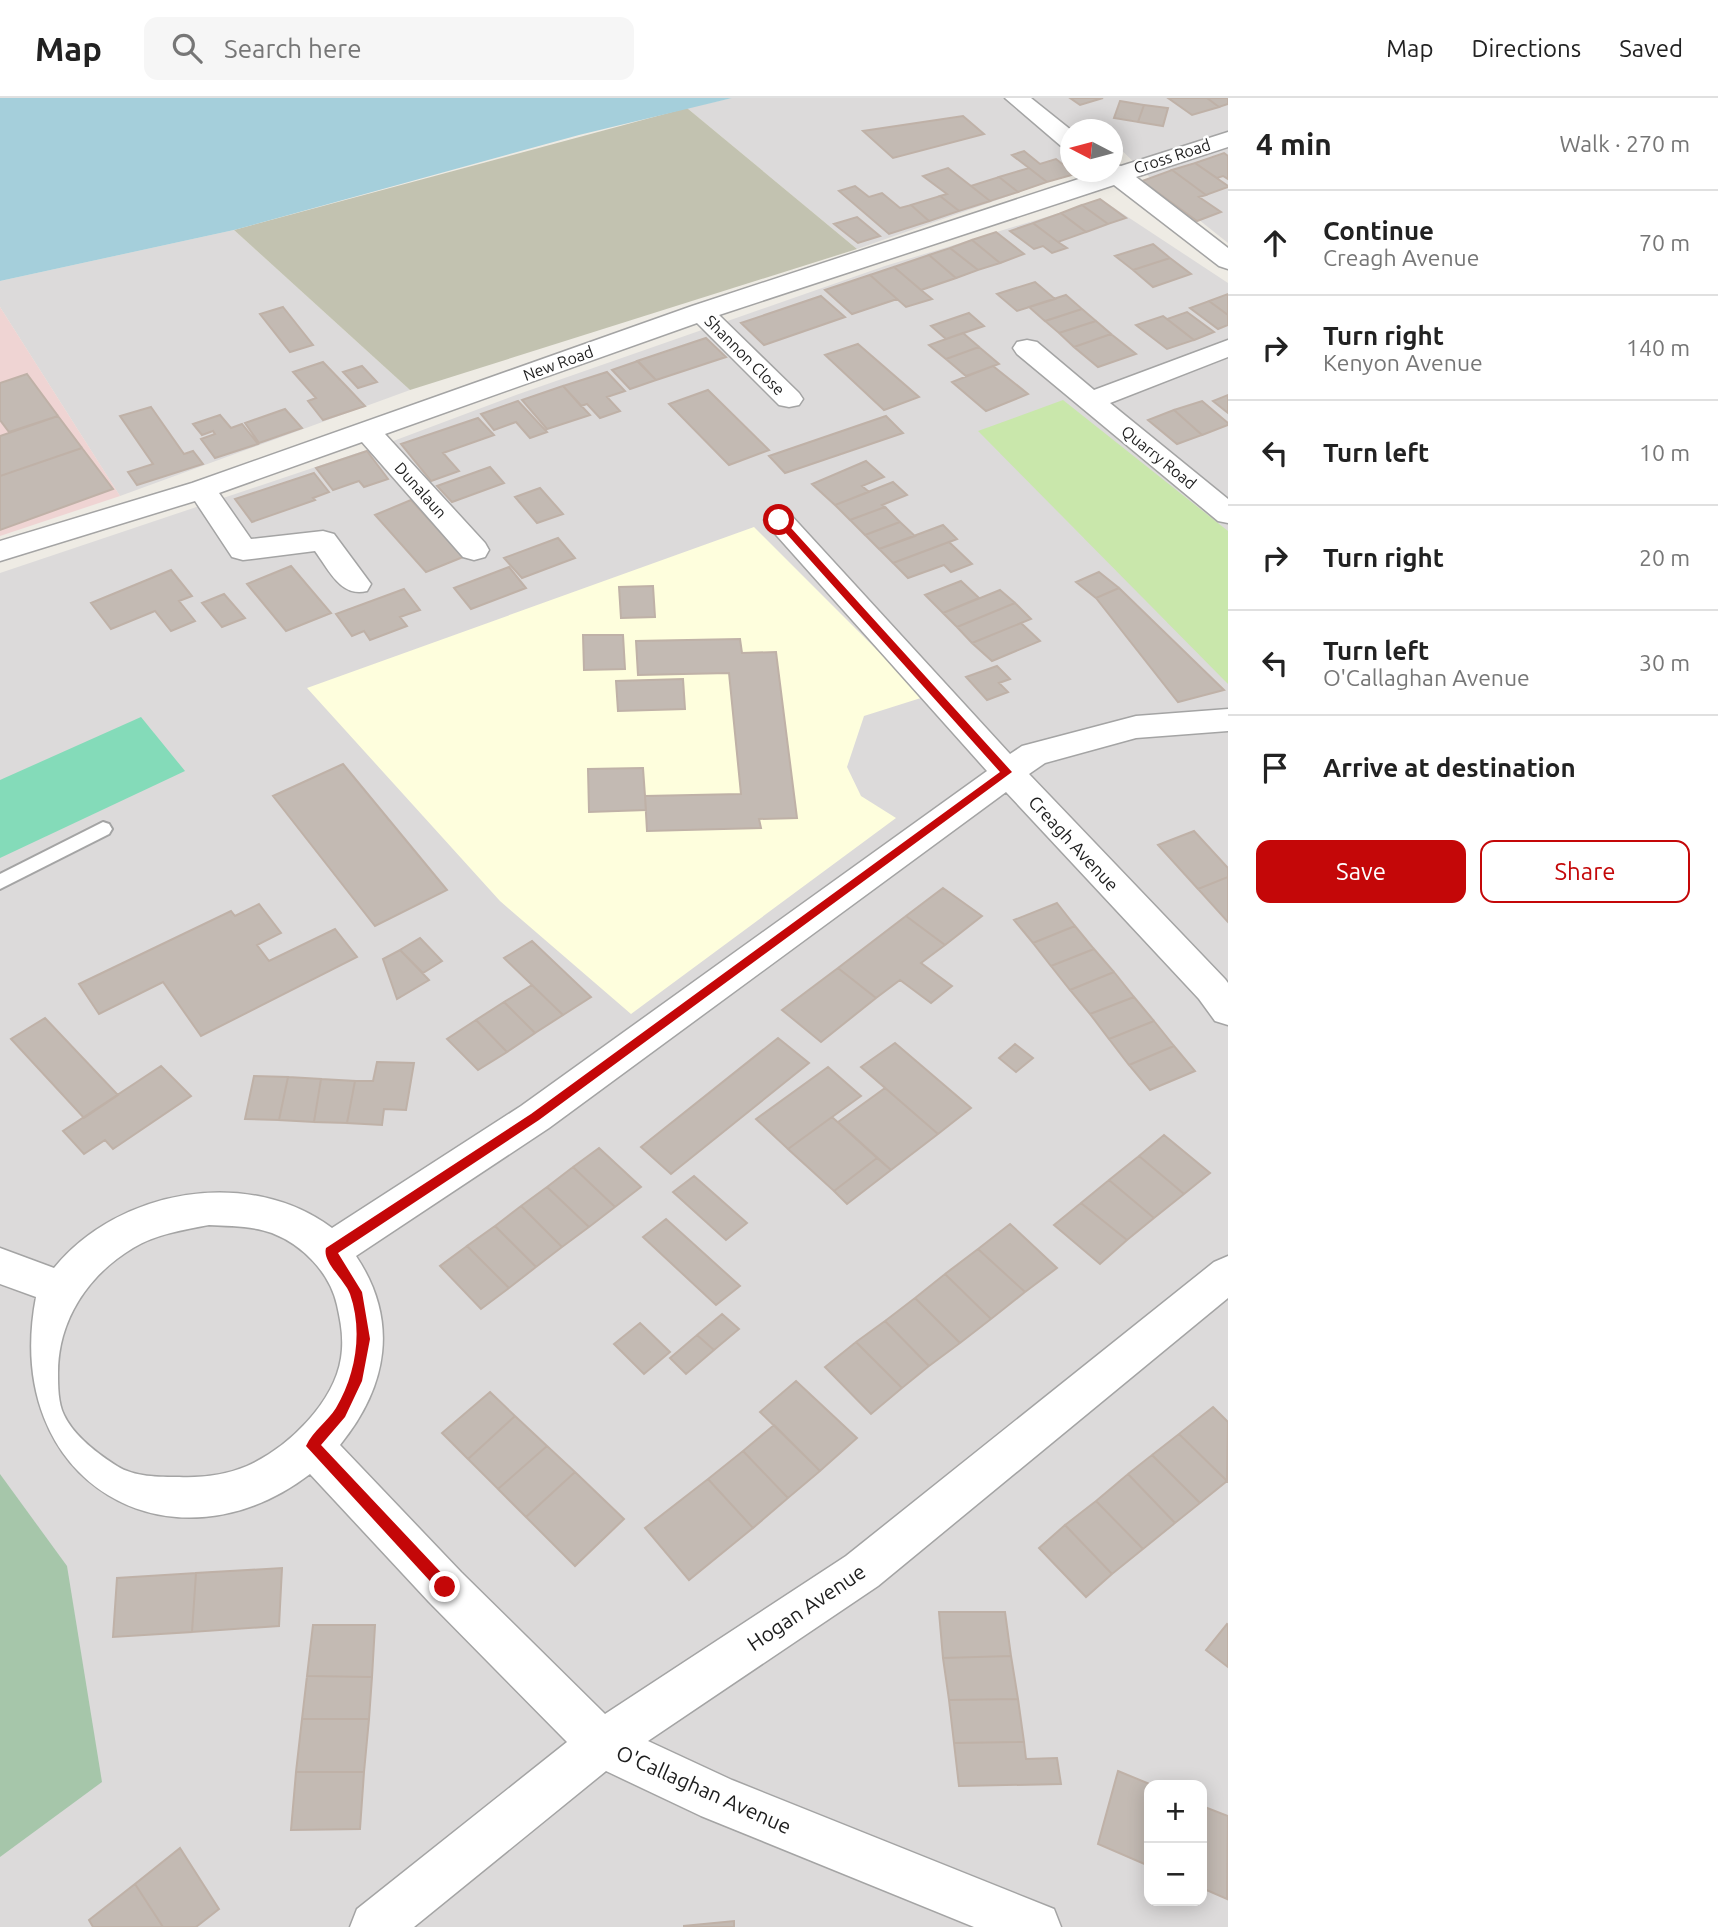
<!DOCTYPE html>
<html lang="en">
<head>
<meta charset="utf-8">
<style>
  :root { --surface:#fff; --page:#f6f6f6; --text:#222; --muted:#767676; --line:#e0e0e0; --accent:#c40708 }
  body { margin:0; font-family:Ubuntu,sans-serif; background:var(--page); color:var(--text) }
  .controls { position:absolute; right:21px; bottom:21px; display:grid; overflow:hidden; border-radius:14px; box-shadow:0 4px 18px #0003 }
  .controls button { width:63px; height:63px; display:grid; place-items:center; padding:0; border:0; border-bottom:2px solid var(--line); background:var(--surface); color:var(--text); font:35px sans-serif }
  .compass { position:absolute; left:1060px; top:21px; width:63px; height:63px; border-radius:50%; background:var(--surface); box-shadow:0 4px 18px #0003; rotate:276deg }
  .stop { position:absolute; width:21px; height:21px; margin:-16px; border:5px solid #c40708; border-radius:50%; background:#fff }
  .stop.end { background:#c40708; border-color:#fff; box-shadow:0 2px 7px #0008 }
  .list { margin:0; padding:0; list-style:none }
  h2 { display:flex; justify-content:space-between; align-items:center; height:91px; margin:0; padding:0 28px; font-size:30px }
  h2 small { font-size:23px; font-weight:400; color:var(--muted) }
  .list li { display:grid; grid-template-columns:46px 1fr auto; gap:21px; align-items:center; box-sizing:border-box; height:105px; padding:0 28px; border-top:2px solid var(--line) }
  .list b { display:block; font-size:26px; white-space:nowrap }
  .list p { margin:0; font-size:23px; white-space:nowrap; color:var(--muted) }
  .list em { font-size:23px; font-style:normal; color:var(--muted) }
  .actions { display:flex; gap:14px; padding:21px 28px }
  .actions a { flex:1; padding:16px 0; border:2px solid var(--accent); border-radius:14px; text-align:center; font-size:24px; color:var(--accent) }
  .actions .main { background:var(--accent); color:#fff }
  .icon { flex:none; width:38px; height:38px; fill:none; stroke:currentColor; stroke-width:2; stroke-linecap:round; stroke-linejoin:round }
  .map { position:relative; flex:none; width:1228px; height:1829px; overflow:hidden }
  header { display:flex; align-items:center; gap:42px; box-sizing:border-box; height:98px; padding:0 35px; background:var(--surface); border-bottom:2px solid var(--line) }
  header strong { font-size:33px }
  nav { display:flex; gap:38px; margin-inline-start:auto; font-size:24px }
  .search { width:490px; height:63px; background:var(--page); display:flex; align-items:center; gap:18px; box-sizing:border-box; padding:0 24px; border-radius:14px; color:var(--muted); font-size:26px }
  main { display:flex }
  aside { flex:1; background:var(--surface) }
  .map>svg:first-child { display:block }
  .residential { fill:#dcdada; fill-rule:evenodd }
  .commercial { fill:#efd4d3 }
  .education { fill:#fefedd }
  .construction { fill:#c2c2b0 }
  .grass { fill:#c9e7ab }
  .cemetery { fill:#a6c6aa }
  .pitch { fill:#84dbb9 }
  .water { fill:#a5cfdb }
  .building { fill:#c3bab3; stroke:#bfb1a7; stroke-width:2 }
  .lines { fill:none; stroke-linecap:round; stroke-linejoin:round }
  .service-casing { stroke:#a4a4a4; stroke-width:4 }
  .minor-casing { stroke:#a4a4a4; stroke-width:3 }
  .service { fill:#fff; fill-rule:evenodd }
  .minor { fill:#fff; fill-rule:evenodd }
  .route { fill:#c40708 }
  .labels { text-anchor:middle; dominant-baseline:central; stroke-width:5; stroke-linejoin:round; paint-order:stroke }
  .far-street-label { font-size:16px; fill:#1d1d1d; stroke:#fff }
  .street-label { font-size:18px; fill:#1d1d1d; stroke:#fff }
  .near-street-label { font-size:21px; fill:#1d1d1d; stroke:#fff }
</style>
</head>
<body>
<header>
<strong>Map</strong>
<div class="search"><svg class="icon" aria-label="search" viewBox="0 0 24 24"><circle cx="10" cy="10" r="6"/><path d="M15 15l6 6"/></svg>Search here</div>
<nav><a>Map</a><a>Directions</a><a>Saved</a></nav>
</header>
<main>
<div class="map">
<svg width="1228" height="1829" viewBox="0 0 1228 1829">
  <rect width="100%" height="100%" fill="#eeebe4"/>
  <!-- residential -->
  <path class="residential" d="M732 0H1228V145L1169 98 1113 44 1112 32H1070V74H1077L857 151 687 10Z
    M1102 102 1228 185V1829H0V475L396 342 516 297 885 168ZM1149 1687H1202V1803H1149Z
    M234 132 410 292 120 398 0 209V183Z"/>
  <!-- commercial -->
  <path class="commercial" d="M0 209 120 398 0 438Z"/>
  <!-- education -->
  <path class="education" d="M754 429 924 599 864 618 847 669 861 698 896 720 631 916 500 803 307 590Z"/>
  <!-- construction -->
  <path class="construction" d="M687 10 857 151 410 292 234 132Z"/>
  <!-- grass -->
  <path class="grass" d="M1063 302 1228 433V586L978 333Z"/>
  <!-- cemetery -->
  <path class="cemetery" d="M0 1376 67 1468 102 1684 0 1759Z"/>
  <!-- pitch -->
  <path class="pitch" d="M141 619 185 673 0 760V682Z"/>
  <!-- water -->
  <path class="water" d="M0 0H732L579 37 234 132 0 183Z"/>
  <!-- building -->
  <path class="building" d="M1070 0H1103L1080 7Z
    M1168 0H1207L1219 9 1192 17Z
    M1207 0H1228V6L1219 9Z
    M1120 3 1144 7 1138 24 1114 20Z
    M1144 7 1168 10 1163 28 1138 24Z
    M963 18 984 36 893 60 863 33Z
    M1024 53 1040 66 1056 61 1075 76 1047 84 1012 57Z
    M1224 55 1228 58V81L1223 78 1217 80 1195 65Z
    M1195 65 1228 88V89L1206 97 1172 72Z
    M948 70 971 88 990 103 959 113 940 98 947 96 923 78Z
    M1029 70 1047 84 1018 94 999 79Z
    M1172 72 1206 97 1199 99 1221 114 1197 123 1142 83Z
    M999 79 1018 94 990 103 971 88Z
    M855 88 869 99 882 95 900 110 911 107 929 123 889 136 839 93Z
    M940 98 959 113 929 123 911 107Z
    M1100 101 1126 120 1108 126 1082 107Z
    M1082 107 1108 126 1086 134 1061 115Z
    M1061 115 1086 134 1058 144 1033 125Z
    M857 119 880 138 858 145 834 126Z
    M1033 125 1058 144 1067 150 1052 155 1043 148 1034 151 1010 133Z
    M996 134 1024 156 1000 165 972 142Z
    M972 142 1000 165 978 172 950 150Z
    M1153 146 1170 160 1133 172 1115 158Z
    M950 150 978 172 956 180 929 157Z
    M929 157 956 180 921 192 894 169Z
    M1170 160 1191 176 1153 189 1133 172Z
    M894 169 921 192 932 201 906 209 870 177Z
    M870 177 897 201 852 216 825 192Z
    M1035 184 1055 201 1017 213 997 196Z
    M1228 196V217L1209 203Z
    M1066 197 1082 211 1045 223 1029 209Z
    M821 198 845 219 764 247 741 225Z
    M1209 203 1228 217V227L1218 231 1190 210Z
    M283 209 313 247 290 254 260 216Z
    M1082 211 1096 223 1059 235 1045 223Z
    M1187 214 1214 234 1194 242 1167 221Z
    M969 215 984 228 946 241 931 228Z
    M1163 218 1167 221 1194 242 1167 251 1136 227Z
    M1096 223 1111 236 1074 249 1059 235Z
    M963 235 979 249 946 261 929 247Z
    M1111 236 1136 256 1098 269 1074 249Z
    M706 240 726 259 656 282 637 263Z
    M858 246 919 299 884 312 825 257Z
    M979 249 999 266 966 278 946 261Z
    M638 263 656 282 630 291 612 272Z
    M323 264 347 289 365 308 323 322 308 303 316 300 293 274Z
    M362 268 377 284 358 290 343 274Z
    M993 268 1028 296 986 313 952 284Z
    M607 274 625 293 607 299 620 313 600 320 587 306 581 308 563 288Z
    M27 276 58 318 9 334 0 322V285Z
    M563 288 590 317 547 331 522 302Z
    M708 292 769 352 729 367 669 306Z
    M1228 297V315L1213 303Z
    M518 303 547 334 530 340 516 324 494 332 481 316Z
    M1202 303 1228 325V327L1202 337 1174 312Z
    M151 309 184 356 193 353 203 366 137 387 128 374 153 366 120 318Z
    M285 311 302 330 259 345 245 325Z
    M1174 312 1202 337 1177 346 1148 322Z
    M220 317 231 330 242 326 258 346 215 360 201 341 215 336 213 333 202 337 193 326Z
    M58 318 82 350 0 378V338Z
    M886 318 903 335 785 375 769 358Z
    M478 320 494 337 443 355 459 373 431 383 401 346Z
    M82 350 113 391 0 432V378Z
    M367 353 388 381 364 389 359 383 333 392 316 370Z
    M866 363 884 379 862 388 869 394 835 407 812 386Z
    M490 369 504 385 452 404 437 388Z
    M314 375 329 394 313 400 315 402 252 424 235 401Z
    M893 384 907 397 882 407 885 409 850 422 835 407Z
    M540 390 563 416 537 425 515 399Z
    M411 402 463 459 426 474 375 417Z
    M885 409 900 424 865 437 850 422Z
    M900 424 915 438 879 451 865 437Z
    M943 427 957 441 893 465 879 451Z
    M558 440 575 460 522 480 504 460Z
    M949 444 972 466 951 474 944 467 908 480 893 465Z
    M291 468 331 515 286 533 247 486Z
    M509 469 526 490 471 511 454 490Z
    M171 472 192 498 179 503 195 523 171 533 155 513 111 531 91 505Z
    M1099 474 1119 490 1096 500 1076 484Z
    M961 483 979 500 943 515 925 497Z
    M653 488 655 519 621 520 619 489Z
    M1119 490 1224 592 1178 604 1096 500Z
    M404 491 420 512 400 519 407 528 370 542 364 533 352 538 336 516Z
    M1000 492 1015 505 957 529 943 515Z
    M224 496 245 520 222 529 202 505Z
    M1015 505 1031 521 972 545 957 529Z
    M1021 525 1040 543 992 563 972 545Z
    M583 537H623L625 571 584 572Z
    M740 541 742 555 776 554 797 720 759 721 761 730 647 733 645 698 741 696 729 575 638 577 636 543Z
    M997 568 1010 581 999 585 1008 594 987 602 966 579Z
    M683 581 685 611 618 613 616 583Z
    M343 666 447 792 375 828 273 698Z
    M643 670 646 712 589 714 588 671Z
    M1194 733 1228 770V779L1198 791 1158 747Z
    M1228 779V824L1198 791Z
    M943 790 982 818 945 847 906 818Z
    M1057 805 1075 828 1033 845 1014 822Z
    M259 806 281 835 257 847 269 863 335 831 357 859 201 938 163 884 99 916 79 886 231 813 235 818Z
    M906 818 945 847 921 865 952 888 931 905 900 882 876 900 838 870Z
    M1075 828 1094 851 1051 868 1033 845Z
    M420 840 442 863 423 875 400 852Z
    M532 843 591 899 563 917 504 860Z
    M1094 851 1114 874 1070 892 1051 868Z
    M400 852 429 882 397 901 383 861Z
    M838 870 876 900 821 944 782 912Z
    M1114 874 1134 899 1090 916 1070 892Z
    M532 887 563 917 535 935 504 904Z
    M1134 899 1154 923 1109 941 1090 916Z
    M504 904 535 935 507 954 476 922Z
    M45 920 118 997 84 1020 11 941Z
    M476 922 507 954 478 972 447 941Z
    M1154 923 1174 948 1129 967 1109 941Z
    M778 940 809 965 671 1076 641 1049Z
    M895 945 971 1010 938 1036 861 969Z
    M1015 946 1033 960 1016 974 999 960Z
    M1174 948 1195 973 1150 992 1129 967Z
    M377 964 414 965 406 1012 384 1011 382 1027 347 1025 355 983H373Z
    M161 968 191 998 113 1051 105 1042 84 1056 63 1033Z
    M828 969 861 998 788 1051 756 1021Z
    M254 978 288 979 279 1022 245 1021Z
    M288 979 321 981 314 1024 279 1022Z
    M321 981 355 983 347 1025 314 1024Z
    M885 990 938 1036 891 1072 838 1024Z
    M832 1019 877 1060 834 1093 788 1051Z
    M1164 1037 1210 1075 1184 1096 1139 1058Z
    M599 1050 641 1089 615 1109 573 1069Z
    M1139 1058 1184 1096 1154 1120 1109 1082Z
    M877 1060 891 1072 847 1106 834 1093Z
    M573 1069 615 1109 589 1129 547 1089Z
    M694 1078 747 1125 726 1142 673 1094Z
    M1109 1082 1154 1120 1127 1142 1081 1105Z
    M547 1089 589 1129 562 1149 521 1108Z
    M1081 1105 1127 1142 1100 1166 1054 1127Z
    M521 1108 562 1149 536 1169 495 1128Z
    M666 1121 740 1188 716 1207 643 1139Z
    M1010 1126 1057 1170 1025 1194 978 1151Z
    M495 1128 536 1169 509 1190 467 1148Z
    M467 1148 509 1190 481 1211 440 1168Z
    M978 1151 1025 1194 991 1221 945 1176Z
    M945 1176 991 1221 960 1245 915 1200Z
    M915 1200 960 1245 929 1268 885 1223Z
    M722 1216 739 1231 714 1252 697 1237Z
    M885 1223 929 1268 902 1290 856 1244Z
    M640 1225 670 1254 644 1276 614 1246Z
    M697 1237 714 1252 686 1276 670 1260Z
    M856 1244 902 1290 871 1316 825 1269Z
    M796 1283 857 1340 820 1373 760 1314Z
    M490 1294 515 1318 468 1361 442 1335Z
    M1213 1309 1228 1324 1227 1383 1179 1336Z
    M515 1318 547 1348 498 1391 468 1361Z
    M774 1327 820 1373 788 1400 743 1353Z
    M1179 1336 1227 1383 1200 1405 1152 1357Z
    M547 1348 575 1374 526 1419 498 1391Z
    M743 1353 788 1400 753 1430 708 1381Z
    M1152 1357 1200 1405 1175 1425 1128 1376Z
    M575 1374 624 1421 575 1468 526 1419Z
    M1128 1376 1175 1425 1143 1451 1096 1403Z
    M708 1381 753 1430 689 1482 645 1430Z
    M1096 1403 1143 1451 1112 1476 1065 1427Z
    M1065 1427 1112 1476 1086 1499 1039 1450Z
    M282 1470 279 1528 192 1534 196 1475Z
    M196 1475 192 1534 113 1539 117 1480Z
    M939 1514H1005L1011 1558 943 1560Z
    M1227 1526 1228 1527V1569L1206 1552Z
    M313 1527H375L372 1579 307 1578Z
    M1011 1558 1018 1601 949 1602 943 1560Z
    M307 1578 372 1579 369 1621H302Z
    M1018 1601 1024 1644 954 1645 949 1602Z
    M302 1621H369L364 1674H296Z
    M1024 1644 1026 1661 1057 1660 1061 1686 959 1688 954 1645Z
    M1118 1673 1152 1687H1149V1768L1098 1746Z
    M296 1674H364L360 1731 291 1732Z
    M1202 1708 1228 1718 1227 1801 1202 1790Z
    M180 1750 219 1811 196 1829H163L135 1786Z
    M135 1786 163 1829H93L89 1822Z
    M734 1823V1829H684V1828Z"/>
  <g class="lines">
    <!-- service casing -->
    <g class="service-casing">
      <path id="service" d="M103 724 109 726 112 731 109 736 0 791V776Z"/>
    </g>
    <!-- minor casing -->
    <g class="minor-casing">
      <path id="minor" d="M1005 0H1031L1071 32 1070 50 1061 48Z
        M1228 34V49L1136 79 1228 150V171L1219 168 1114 87 719 217 799 295 803 301 799 307 789 309 779 307 697 225 385 336 485 445 489 452 485 459 474 462 463 459 362 344 219 395 251 441 323 433 334 436 371 486 367 493C341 500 329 472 315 453L243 462 232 459 195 403 0 463V443L192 385 692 208 1100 74H1112V66L1121 68Z
        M1027 242 1037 244 1094 292 1228 242V259L1110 305 1228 401V425L1218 423 1017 256 1013 250 1017 244Z
        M779 413 789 415 1010 656 1022 648 1136 618 1228 611V633L1136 640 1045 665 1029 676 1225 881 1228 885V927L1215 923 1199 901 1006 694 549 1030 356 1158C399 1222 388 1288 340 1347L461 1474 605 1616 846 1458 1214 1164 1228 1158V1200L878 1488 648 1643 732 1682 1054 1811 1061 1829H974L701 1718 606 1673 414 1829H350L357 1811 567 1644 429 1504 310 1376C173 1481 0 1386 36 1199L0 1186V1150L54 1170C118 1091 249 1068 332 1130L521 1008 987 673 769 429 764 422 769 415ZM209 1127C229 1128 253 1128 272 1135 303 1147 330 1175 337 1207 341 1225 344 1241 341 1260 334 1305 288 1350 247 1368 226 1377 201 1380 179 1379 159 1379 134 1379 117 1368 98 1356 74 1338 64 1317 58 1305 58 1288 58 1275 58 1222 88 1177 133 1150 156 1136 183 1132 209 1127Z"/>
    </g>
    <!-- service -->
    <use href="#service" class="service"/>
    <!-- minor -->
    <use href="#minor" class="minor"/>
  </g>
  <!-- route -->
  <path class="route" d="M776 420H782L1012 674 539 1022 338 1155 362 1194 370 1241 362 1283 345 1319 321 1347 450 1484V1494L445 1496 440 1494 306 1348C313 1333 328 1323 336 1310 356 1276 363 1233 350 1196 345 1182 322 1164 326 1150L531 1016 1000 674 776 424Z"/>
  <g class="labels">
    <!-- far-street labels -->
    <g class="far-street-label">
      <text transform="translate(1172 58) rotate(-18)">Cross Road</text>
      <text transform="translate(745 257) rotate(45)">Shannon Close</text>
      <text transform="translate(558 265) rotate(-20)">New Road</text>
      <text transform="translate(1159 359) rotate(39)">Quarry Road</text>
      <text transform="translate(421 392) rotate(48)">Dunalaun</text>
    </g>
    <!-- street labels -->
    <g class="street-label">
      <text transform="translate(1074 745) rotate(47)">Creagh Avenue</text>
    </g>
    <!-- near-street labels -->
    <g class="near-street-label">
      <text transform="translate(806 1509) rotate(-34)">Hogan Avenue</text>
      <text transform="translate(704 1691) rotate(24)">O'Callaghan Avenue</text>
    </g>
  </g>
</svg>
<div class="controls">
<button>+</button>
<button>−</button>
</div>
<svg class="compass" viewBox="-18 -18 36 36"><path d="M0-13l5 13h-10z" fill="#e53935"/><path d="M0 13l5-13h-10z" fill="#767676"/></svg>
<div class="stop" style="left:779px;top:422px"></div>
<div class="stop end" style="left:445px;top:1489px"></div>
</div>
<aside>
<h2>4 min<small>Walk · 270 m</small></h2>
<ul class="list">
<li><svg class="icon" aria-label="ahead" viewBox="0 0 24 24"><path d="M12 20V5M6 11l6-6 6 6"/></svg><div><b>Continue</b><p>Creagh Avenue</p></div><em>70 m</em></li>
<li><svg class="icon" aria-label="right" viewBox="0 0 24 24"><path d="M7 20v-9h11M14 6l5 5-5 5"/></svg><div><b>Turn right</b><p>Kenyon Avenue</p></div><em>140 m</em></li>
<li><svg class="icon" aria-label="left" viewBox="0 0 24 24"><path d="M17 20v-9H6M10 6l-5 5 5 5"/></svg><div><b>Turn left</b></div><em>10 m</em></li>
<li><svg class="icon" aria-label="right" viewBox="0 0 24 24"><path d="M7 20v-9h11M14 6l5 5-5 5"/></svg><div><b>Turn right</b></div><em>20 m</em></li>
<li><svg class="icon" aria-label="left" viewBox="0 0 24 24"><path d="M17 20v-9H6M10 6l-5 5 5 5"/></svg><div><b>Turn left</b><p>O'Callaghan Avenue</p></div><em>30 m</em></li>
<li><svg class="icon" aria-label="arrive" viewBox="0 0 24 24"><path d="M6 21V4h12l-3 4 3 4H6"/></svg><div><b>Arrive at destination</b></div></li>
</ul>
<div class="actions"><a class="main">Save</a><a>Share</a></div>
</aside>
</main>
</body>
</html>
